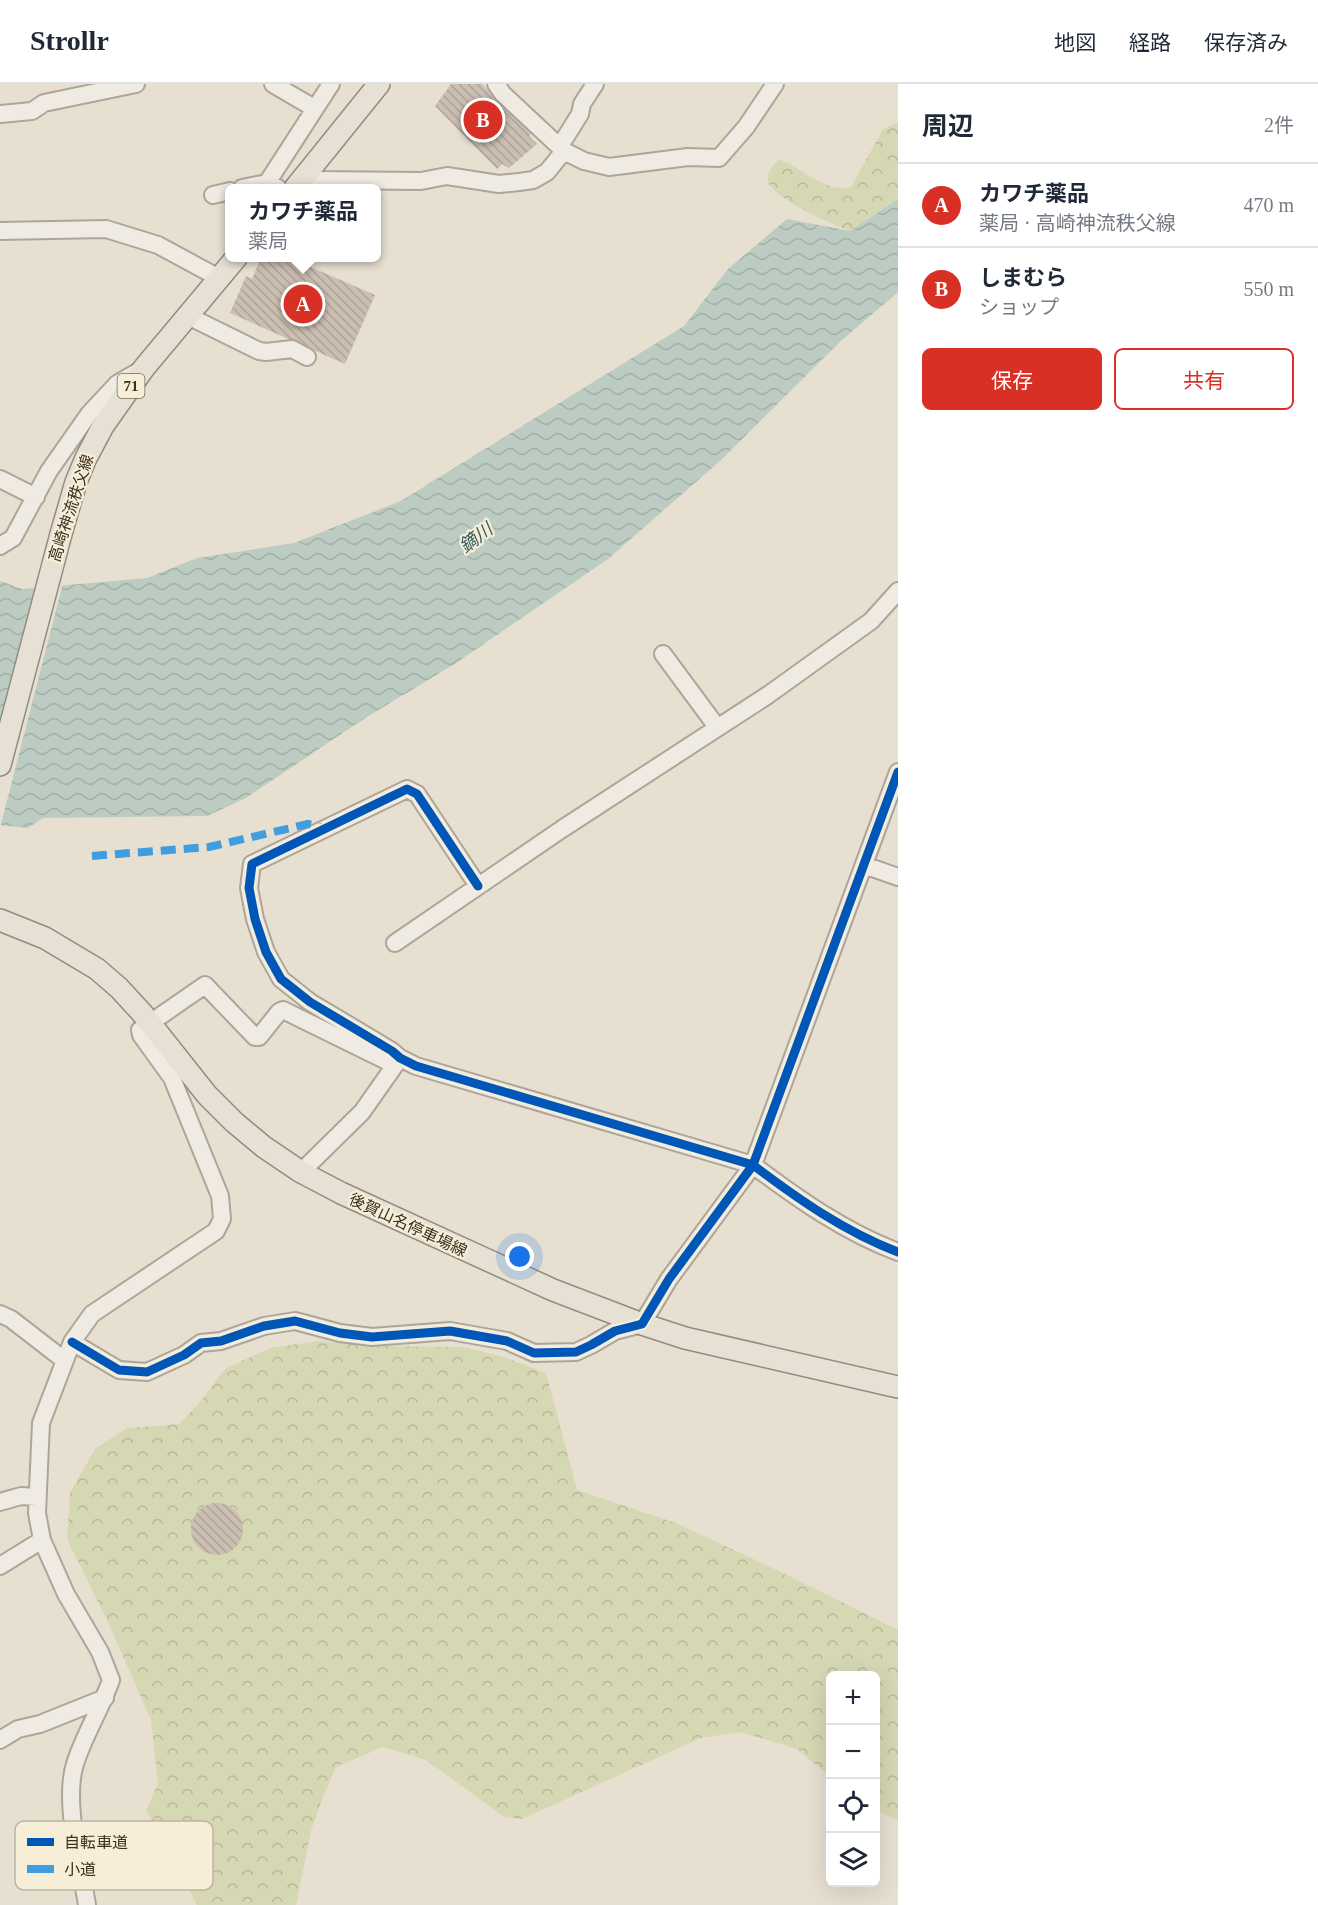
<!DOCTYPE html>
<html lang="ja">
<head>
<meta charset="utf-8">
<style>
  :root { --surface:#fff; --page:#f2f2f3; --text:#1f2937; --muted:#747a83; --line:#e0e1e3; --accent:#d93025 }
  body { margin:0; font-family:"Times New Roman","Noto Sans JP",serif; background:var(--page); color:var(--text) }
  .controls { position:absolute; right:18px; bottom:18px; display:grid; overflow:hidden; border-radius:9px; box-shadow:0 6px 24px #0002 }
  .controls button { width:54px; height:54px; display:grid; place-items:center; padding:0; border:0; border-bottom:2px solid var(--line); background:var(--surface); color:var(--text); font:30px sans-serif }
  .you { position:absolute; left:520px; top:1173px; width:21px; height:21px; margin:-15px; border:4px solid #fff; border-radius:50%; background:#1a73e8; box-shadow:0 0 0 9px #1a73e833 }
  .badge { display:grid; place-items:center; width:39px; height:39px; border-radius:50%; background:var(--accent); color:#fff; font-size:20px; font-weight:700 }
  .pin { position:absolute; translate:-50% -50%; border:3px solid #fff; box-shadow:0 2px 6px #0006 }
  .popup { position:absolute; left:225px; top:100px; width:156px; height:78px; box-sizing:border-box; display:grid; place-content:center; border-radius:9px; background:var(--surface); filter:drop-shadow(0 2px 4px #0005); font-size:20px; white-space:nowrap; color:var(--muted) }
  .popup b { font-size:22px; color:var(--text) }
  .popup::after { content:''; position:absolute; left:50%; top:100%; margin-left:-12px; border:12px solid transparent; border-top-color:var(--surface) }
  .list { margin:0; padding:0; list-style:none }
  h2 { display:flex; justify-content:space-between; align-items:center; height:78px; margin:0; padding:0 24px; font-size:26px }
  h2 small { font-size:20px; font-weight:400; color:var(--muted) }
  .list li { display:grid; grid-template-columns:39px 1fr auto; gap:18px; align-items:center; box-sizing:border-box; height:84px; padding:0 24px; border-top:2px solid var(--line) }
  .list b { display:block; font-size:22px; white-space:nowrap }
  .list p { margin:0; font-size:20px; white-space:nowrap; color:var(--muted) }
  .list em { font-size:20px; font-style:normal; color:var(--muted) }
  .actions { display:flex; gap:12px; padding:18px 24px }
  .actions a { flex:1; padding:14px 0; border:2px solid var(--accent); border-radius:9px; text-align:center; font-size:21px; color:var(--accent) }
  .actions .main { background:var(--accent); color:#fff }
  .icon { flex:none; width:33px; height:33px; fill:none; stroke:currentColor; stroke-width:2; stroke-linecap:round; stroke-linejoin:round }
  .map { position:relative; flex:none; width:898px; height:1821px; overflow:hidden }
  header { display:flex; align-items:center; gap:36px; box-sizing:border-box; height:84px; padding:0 30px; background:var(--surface); border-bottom:2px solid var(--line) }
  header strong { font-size:28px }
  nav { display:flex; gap:33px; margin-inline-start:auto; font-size:21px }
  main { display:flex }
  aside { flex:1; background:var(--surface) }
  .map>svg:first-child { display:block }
  .forest { fill:url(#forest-crowns) }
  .water { fill:url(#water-waves) }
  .pier { fill:#e7e0d1 }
  .building { fill:url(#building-back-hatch) }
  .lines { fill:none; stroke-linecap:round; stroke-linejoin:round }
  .minor-casing { stroke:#ada599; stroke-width:20 }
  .major-casing { stroke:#928b80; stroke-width:24 }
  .minor { stroke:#efebe3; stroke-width:16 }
  .major { stroke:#e6e1d4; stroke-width:21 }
  .quiet { stroke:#3f9de0; stroke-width:8; stroke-dasharray:15 8; stroke-linecap:butt }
  .cycleway-casing { stroke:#f7eed8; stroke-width:13 }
  .cycleway { stroke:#0057b8; stroke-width:9 }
  .labels { text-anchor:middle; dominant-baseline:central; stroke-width:4.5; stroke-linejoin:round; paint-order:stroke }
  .shield { fill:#f7eed8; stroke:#756857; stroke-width:1.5 }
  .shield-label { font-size:15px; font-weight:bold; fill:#3d2e20 }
  .street-label { font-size:16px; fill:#3d2e20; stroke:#f7eed8 }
  .water-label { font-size:18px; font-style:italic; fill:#2f5d5a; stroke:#f7eed8 }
  .key { fill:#f7eed8; stroke:#bfb4a1; stroke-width:1.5 }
  .key-label { font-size:16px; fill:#3d2e20 }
</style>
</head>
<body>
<header>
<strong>Strollr</strong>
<nav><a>地図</a><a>経路</a><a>保存済み</a></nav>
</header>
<main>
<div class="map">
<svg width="898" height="1821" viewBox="0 0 898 1821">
  <defs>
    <pattern id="forest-crowns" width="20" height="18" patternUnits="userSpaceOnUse" patternTransform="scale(1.5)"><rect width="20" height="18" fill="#d6d7b3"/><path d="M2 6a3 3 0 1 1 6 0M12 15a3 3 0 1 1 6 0" fill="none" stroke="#b9b99a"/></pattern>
    <pattern id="water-waves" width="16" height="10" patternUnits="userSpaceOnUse" patternTransform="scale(1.5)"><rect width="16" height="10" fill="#bcccc2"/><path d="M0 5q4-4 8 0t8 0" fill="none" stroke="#a2b0a6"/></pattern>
    <pattern id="building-back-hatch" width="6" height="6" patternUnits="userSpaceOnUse" patternTransform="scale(1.5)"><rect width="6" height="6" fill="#cbbfb2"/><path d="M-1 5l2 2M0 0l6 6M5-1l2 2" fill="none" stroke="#afa499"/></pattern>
  </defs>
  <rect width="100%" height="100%" fill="#e7e0d1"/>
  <!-- forest -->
  <path class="forest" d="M898 38V115L850 147C831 140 779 117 769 100 764 91 773 81 779 75 802 84 825 109 851 103L883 45Z
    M318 1257 384 1262 463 1263 501 1272 546 1289 577 1406 676 1439 781 1488 898 1546V1737L876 1726V1592H830V1693L797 1665 740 1648 701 1654 522 1735 504 1733 426 1676 383 1663 336 1683 322 1715 311 1747 296 1821H197L164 1757 146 1727 158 1699 151 1636 107 1536 67 1455 70 1409 95 1365 127 1344 179 1340 199 1319 225 1285 270 1264Z"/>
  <!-- water -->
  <path class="water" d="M898 115V208L842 256 721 376 608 475 456 579 362 636 246 714 207 732 43 734 28 744 0 741V497L22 505 147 494 197 474 294 459 401 417 684 242 728 185 787 135 850 147Z"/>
  <!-- pier -->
  <path class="pier" d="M63 499 0 744V642L38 501Z"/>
  <!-- building -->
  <path class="building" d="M451 0H482L532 49 529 52 537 60 509 84 502 80 497 85 435 22Z
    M261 174H290L375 211 345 280 230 229 246 192 252 195Z
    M191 1445a26 26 0 1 1 52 0a26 26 0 1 1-52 0Z"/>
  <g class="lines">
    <!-- minor casing -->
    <g class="minor-casing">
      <path id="minor" d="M273 0 314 24
        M496 0 503 10 564 67 584 77 609 83 688 73 719 74 746 43 775 0
        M0 30 32 27 44 19 136 0
        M560 62 580 30 582 20 595 0
        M304 94 315 96 421 97 447 92 499 100 519 98 533 96 547 88 564 67
        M267 99 331 0
        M242 104 267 99 278 104
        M213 111 230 107
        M0 147 106 145 158 161 219 194
        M186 231 259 267 266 268 292 265 307 273
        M0 395 36 413
        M0 462 13 454 49 387 89 330 117 300 141 286
        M663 570 717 643
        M864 781 898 793
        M478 802 417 710 407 705 252 780 249 804 255 835 266 868 281 895 310 918 392 967 400 974 416 982 753 1081C798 1115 845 1148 898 1168
        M395 859 562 745 768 611 871 537 898 507
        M301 1088 362 1028 400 974
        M0 1230 11 1235 64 1276
        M72 1258 119 1286 147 1288 184 1271 201 1259 221 1257 264 1242 295 1237 340 1249 372 1253 450 1247 507 1257 534 1269 576 1268 591 1261 615 1247 642 1240 669 1195 753 1081 898 688
        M0 1418 21 1412 37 1413
        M0 1482 42 1456
        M0 1656 18 1645 40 1640 105 1614
        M87 1821C81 1782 63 1718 75 1680 84 1651 101 1625 111 1596L100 1568 66 1510 42 1456 37 1429 41 1339 72 1258 92 1230 216 1147 222 1135 220 1112 172 994 141 951 140 946 205 901 255 953H259L279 928 283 926 395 981"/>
    </g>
    <!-- major casing -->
    <g class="major-casing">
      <path id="major" d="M295 104 379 0
        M0 681 61 450 76 398 86 374 103 342 144 284 236 174
        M0 836 45 854 97 885 119 904 142 929 207 1011 234 1038 264 1063 301 1088 341 1109 553 1206 642 1240 685 1254 898 1303"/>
    </g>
    <!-- minor -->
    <use href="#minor" class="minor"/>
    <!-- major -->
    <use href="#major" class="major"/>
    <!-- quiet -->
    <path class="quiet" d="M92 772 209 763 308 740 325 744"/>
    <!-- cycleway casing -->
    <g class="cycleway-casing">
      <path id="cycleway" d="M478 802 417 710 407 705 252 780 249 804 255 835 266 868 281 895 310 918 392 967 400 974 416 982 753 1081C798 1115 845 1148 898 1168
        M72 1258 119 1286 147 1288 184 1271 201 1259 221 1257 264 1242 295 1237 340 1249 372 1253 450 1247 507 1257 534 1269 576 1268 591 1261 615 1247 642 1240 669 1195 753 1081 898 688"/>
    </g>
    <!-- cycleway -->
    <use href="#cycleway" class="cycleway"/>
  </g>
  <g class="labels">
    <!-- shield labels -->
    <rect class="shield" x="117.5" y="290" width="27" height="24" rx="4.5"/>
    <g class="shield-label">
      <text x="131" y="302">71</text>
    </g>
    <!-- street labels -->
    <g class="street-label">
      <text transform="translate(71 424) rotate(-72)">高崎神流秩父線</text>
      <text transform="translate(408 1141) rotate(25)">後賀山名停車場線</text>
    </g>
    <!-- water labels -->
    <g class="water-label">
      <text transform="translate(476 454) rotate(-37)">鏑川</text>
    </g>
  </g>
  <!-- legend -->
  <rect x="15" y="1737" width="198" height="69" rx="9" class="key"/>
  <rect x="27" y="1754" width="27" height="8" fill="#0057b8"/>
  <rect x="27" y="1781" width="27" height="8" fill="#3f9de0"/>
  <g class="key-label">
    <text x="64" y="1764">自転車道</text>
    <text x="64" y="1791">小道</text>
  </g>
</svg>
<div class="controls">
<button>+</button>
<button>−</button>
<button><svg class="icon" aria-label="locate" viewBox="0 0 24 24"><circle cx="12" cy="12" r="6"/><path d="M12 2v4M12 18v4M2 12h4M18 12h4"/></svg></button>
<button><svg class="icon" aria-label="layers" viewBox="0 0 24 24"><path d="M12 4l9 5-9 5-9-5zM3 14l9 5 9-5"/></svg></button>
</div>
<div class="you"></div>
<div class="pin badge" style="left:303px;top:220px">A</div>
<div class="popup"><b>カワチ薬品</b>薬局</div>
<div class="pin badge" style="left:483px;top:36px">B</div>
</div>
<aside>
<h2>周辺<small>2件</small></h2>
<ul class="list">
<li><span class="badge">A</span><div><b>カワチ薬品</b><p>薬局 · 高崎神流秩父線</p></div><em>470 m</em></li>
<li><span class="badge">B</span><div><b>しまむら</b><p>ショップ</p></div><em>550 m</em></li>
</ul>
<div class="actions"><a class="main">保存</a><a>共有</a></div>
</aside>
</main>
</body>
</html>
